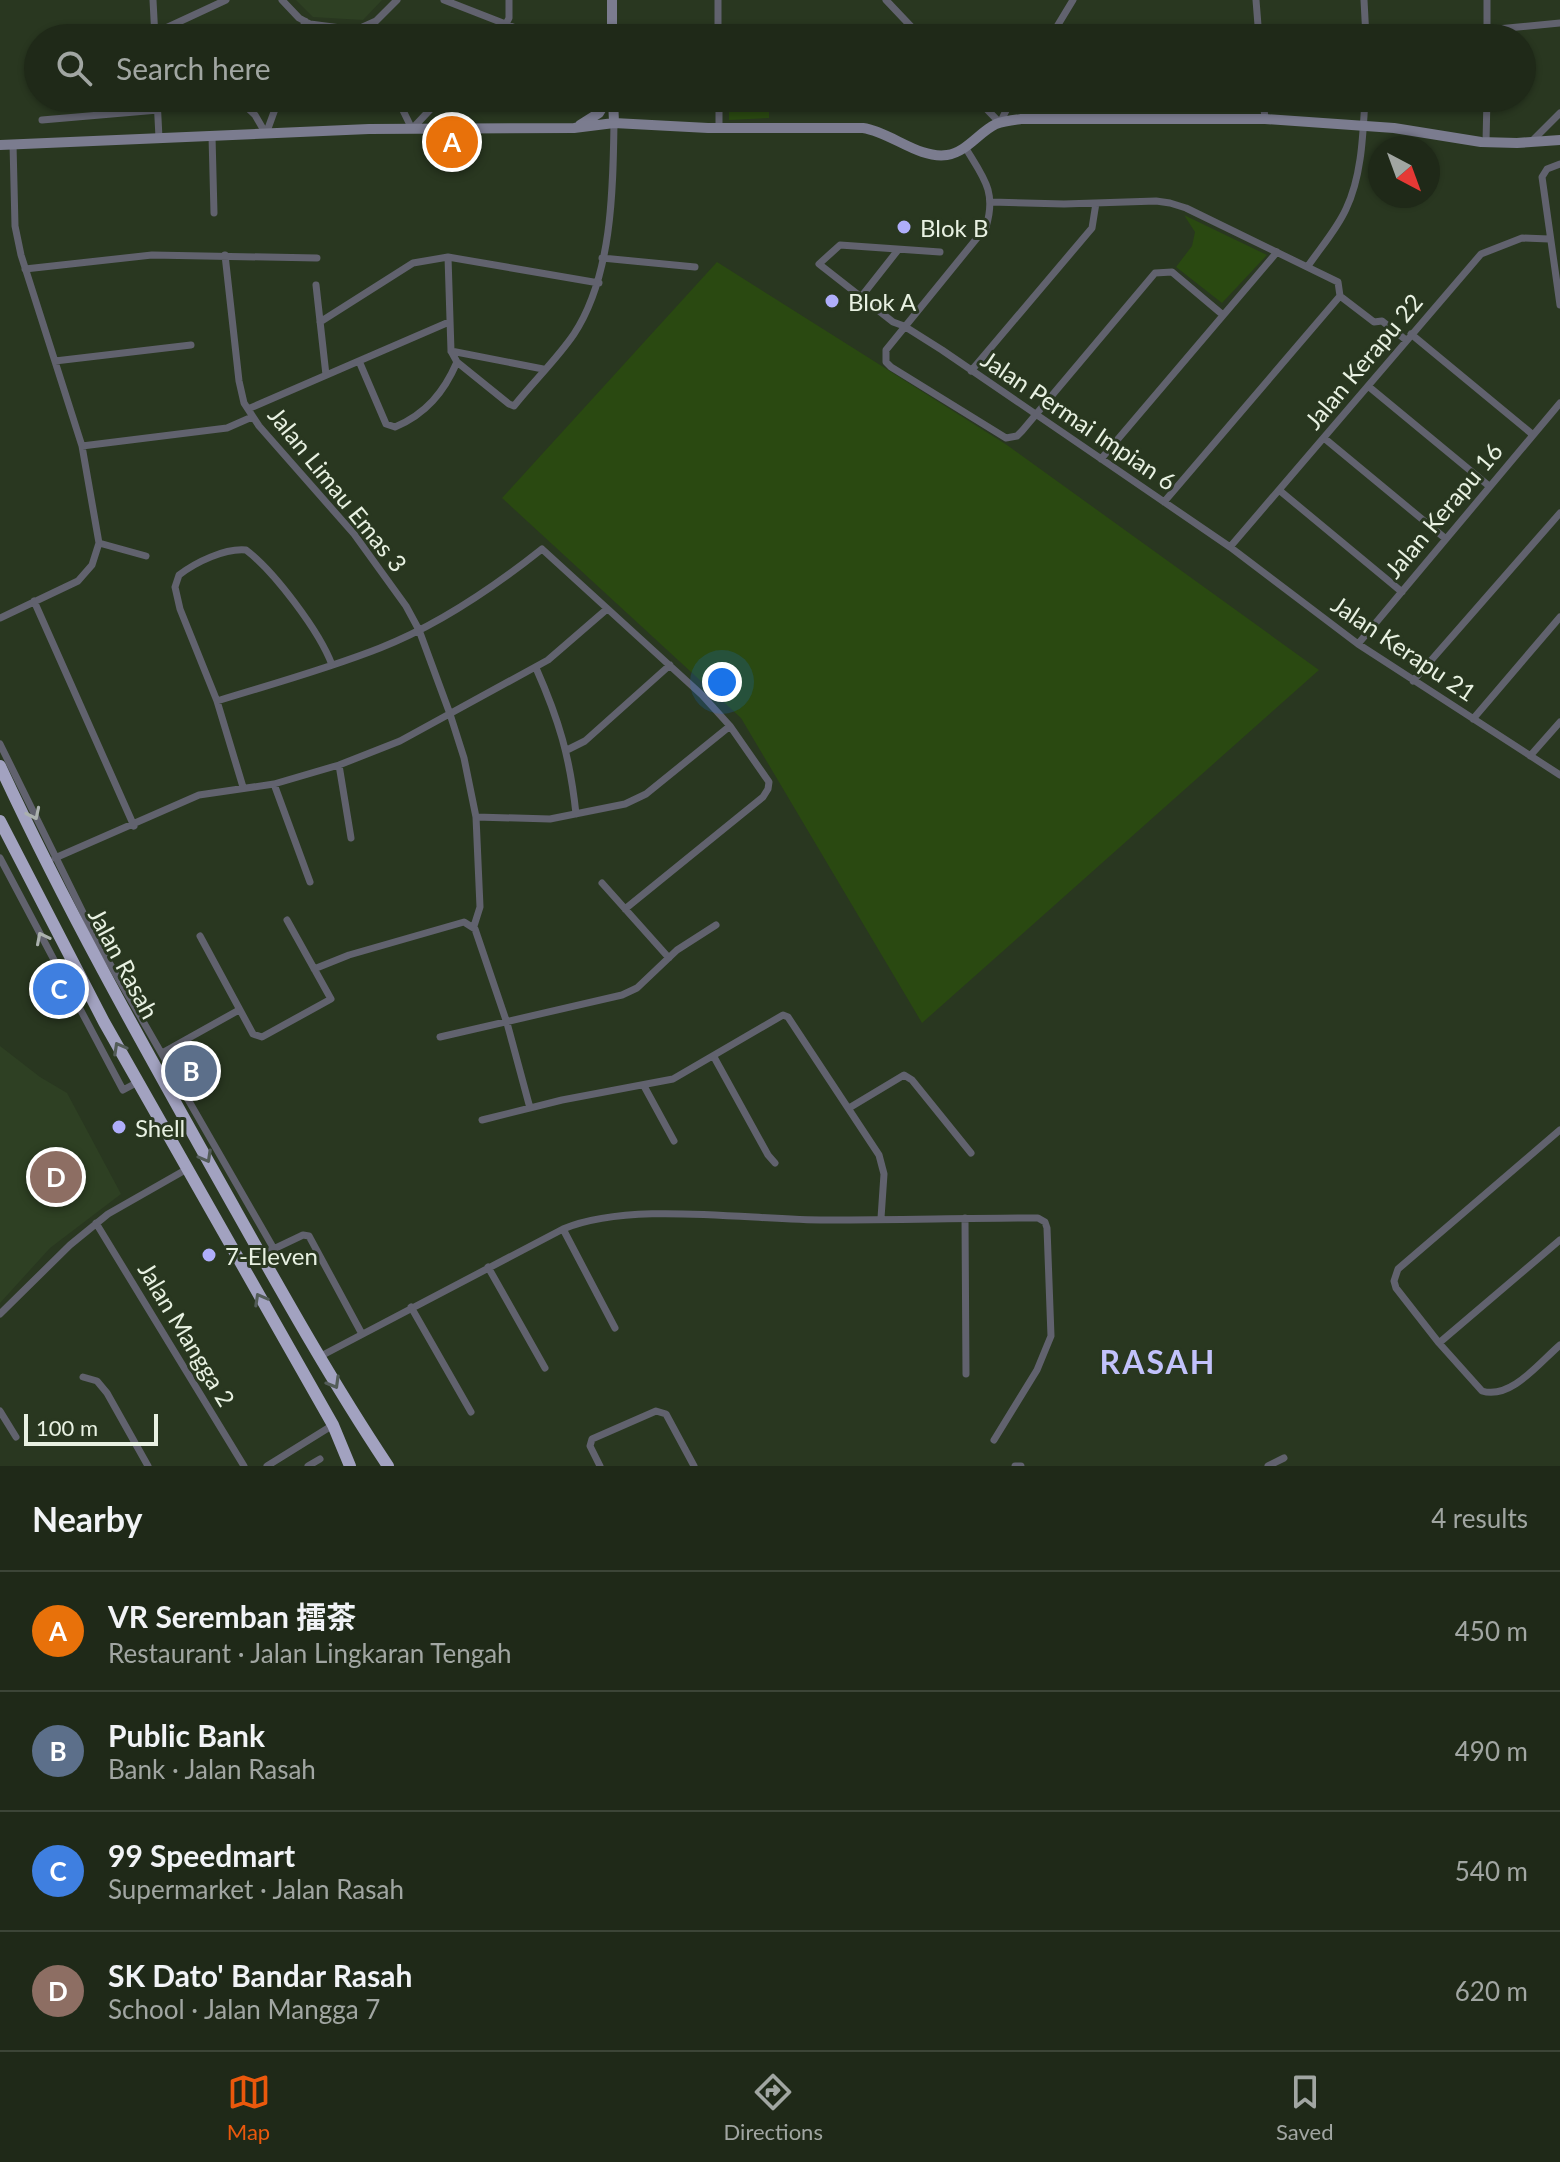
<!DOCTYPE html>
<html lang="en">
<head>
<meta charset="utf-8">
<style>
  :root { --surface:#1f2918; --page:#2c3525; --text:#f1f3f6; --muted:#a1a6a2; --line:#3c4537; --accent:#ea580c }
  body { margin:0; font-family:Lato,"Noto Sans SC",sans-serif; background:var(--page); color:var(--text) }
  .compass { position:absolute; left:1368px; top:136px; width:72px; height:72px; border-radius:50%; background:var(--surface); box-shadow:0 2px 6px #0004; rotate:139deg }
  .scale { position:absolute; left:24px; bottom:20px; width:134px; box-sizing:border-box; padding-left:8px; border:4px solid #e8f1e2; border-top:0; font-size:22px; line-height:28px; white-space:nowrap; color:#e8f1e2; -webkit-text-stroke:6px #293720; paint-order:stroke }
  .you { position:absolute; left:722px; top:682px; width:28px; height:28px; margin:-20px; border:6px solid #fff; border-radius:50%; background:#1a73e8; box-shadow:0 0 0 12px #1a73e833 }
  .badge { display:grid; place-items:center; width:52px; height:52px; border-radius:50%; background:var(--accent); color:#fff; font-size:26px; font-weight:700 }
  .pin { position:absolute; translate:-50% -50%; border:4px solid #fff; box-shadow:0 2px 8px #0006 }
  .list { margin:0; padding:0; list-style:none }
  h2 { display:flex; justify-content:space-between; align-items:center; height:104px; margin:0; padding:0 32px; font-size:34px }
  h2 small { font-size:26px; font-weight:400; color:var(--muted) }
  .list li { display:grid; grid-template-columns:52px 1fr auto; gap:24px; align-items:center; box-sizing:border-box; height:120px; padding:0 32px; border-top:2px solid var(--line) }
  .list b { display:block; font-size:30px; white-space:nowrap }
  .list p { margin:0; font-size:26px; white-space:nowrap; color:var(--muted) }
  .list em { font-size:26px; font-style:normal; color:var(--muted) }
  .icon { flex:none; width:44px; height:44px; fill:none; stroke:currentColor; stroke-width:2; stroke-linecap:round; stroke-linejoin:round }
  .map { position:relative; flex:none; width:1560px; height:1466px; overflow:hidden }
  .search { position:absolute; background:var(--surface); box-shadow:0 2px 6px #0004; left:24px; right:24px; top:24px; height:88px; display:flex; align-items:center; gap:20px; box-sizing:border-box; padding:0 28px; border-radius:44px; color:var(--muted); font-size:30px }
  .sheet { height:584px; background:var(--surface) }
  nav { display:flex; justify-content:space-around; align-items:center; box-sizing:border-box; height:112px; border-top:2px solid var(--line); background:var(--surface); font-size:22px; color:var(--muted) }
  nav a { display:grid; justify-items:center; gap:4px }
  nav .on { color:var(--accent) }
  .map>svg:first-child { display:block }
  .built { fill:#2e4023 }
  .green { fill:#2a4911 }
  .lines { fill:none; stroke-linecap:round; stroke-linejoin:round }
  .street { stroke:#61626e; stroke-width:7 }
  .secondary { stroke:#7b7c8f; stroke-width:10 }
  .highway { stroke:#a2a2c0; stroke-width:12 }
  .oneway { stroke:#abb1ae }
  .oneway2 { stroke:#535c58 }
  .poi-dot { fill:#afaefa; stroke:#293720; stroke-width:3 }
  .labels { text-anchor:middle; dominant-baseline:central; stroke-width:6; stroke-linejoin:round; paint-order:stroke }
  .poi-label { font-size:24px; fill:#e8f1e2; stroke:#293720; text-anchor:start }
  .street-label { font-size:24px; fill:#e8f1e2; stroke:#293720 }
  .district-label { font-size:32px; font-weight:bold; letter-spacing:2px; fill:#c2c2fb; stroke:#293720 }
</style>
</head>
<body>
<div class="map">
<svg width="1560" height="1466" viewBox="0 0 1560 1466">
  <rect width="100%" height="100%" fill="#293720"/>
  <!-- built -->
  <path class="built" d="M296 0H382L363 20 313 17Z
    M0 1046 40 1077 67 1093 121 1194 50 1248 0 1303Z"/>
  <!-- green -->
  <path class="green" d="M729 98H769V118L729 120Z
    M1184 215 1267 255 1222 303 1176 267 1192 246 1195 232Z
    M717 262 1007 445 1319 670 922 1023 741 718 502 498Z"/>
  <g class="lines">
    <!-- street -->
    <path class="street" d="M153 0 155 38
      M282 0 299 18 310 24 356 30 376 21 397 0
      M444 0 541 38
      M718 0V38
      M886 0 922 38
      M1256 0 1259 38
      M1364 0 1366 38
      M1487 30 1560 23
      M161 31 173 38
      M155 33 226 0
      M300 38 305 21
      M499 38 509 18V0
      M1050 38 1073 0
      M1487 38V0
      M157 98 159 138
      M237 98 255 115 266 134
      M397 98 412 129 441 98
      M719 98V128
      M976 98 1000 123 1012 98
      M1263 98 1265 119
      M1486 102 1506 98
      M42 120 158 110
      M266 134 279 98
      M212 136 214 213
      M1532 141 1560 113
      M1486 142 1487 98
      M965 147C983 177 997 191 986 227L886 350V362L891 367 1006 438 1017 436 1022 431 1155 273 1172 272 1223 315
      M1560 164 1547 169 1542 177 1560 305
      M991 202 1064 204 1156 201 1170 203 1186 208 1338 282 1340 296 1374 322 1382 321 1406 340
      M940 252 840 245 819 264 893 322 904 326 942 350 1230 547 1358 644 1560 775
      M225 255 239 381 244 403 259 426 354 534 406 606 419 630 450 714 464 758 476 817 480 907 474 926
      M448 257 451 351 457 362 509 404 514 406C533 382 557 359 574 334 612 276 613 191 614 123
      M602 258 695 267
      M1308 266C1321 247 1337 229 1346 209 1362 176 1363 133 1365 98
      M25 269 152 255 317 258
      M316 285 326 375
      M861 297 898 250
      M320 322 413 263 448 257 599 283
      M1411 334 1532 434
      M451 351 543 369
      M55 361 191 345
      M359 361 386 424 395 427C426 414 444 392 457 362
      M971 371 1092 228 1096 203
      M1368 386 1489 486
      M248 409 449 322
      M1324 438 1446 539
      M82 446 227 428 252 417
      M1101 459 1277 252
      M1279 490 1402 592
      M1164 502 1340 296
      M99 543 146 556
      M1230 547 1481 254 1522 238 1549 239
      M34 601 134 826
      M0 618 78 581 92 565 99 543 82 446 21 255 15 226 13 144
      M1358 644 1560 403
      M536 668C559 720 570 757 576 814
      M1413 681 1560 513
      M217 701C272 684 327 669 380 648 439 625 493 588 542 549L702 695 730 726 769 782 768 789 763 797 625 909
      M1473 719 1560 617
      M0 744 98 943 274 1249
      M567 750 585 741 670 665
      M1530 756 1560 722
      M339 765 351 838
      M274 784 310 882
      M243 787 217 701 180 609 175 587 179 575C196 562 225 548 246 550 274 571 320 632 332 665
      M476 817 550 819 625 804 646 794 730 726
      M0 858 123 1090 138 1082
      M55 858 199 795 274 784 339 765 400 741 548 660 607 609
      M602 883 669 958
      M200 936 253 1034 262 1037 331 999 287 920
      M314 969 349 955 464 922 475 929 507 1023 530 1108
      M440 1037 622 995 637 988 677 950 716 925
      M162 1053 239 1010
      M714 1057 768 1155 775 1163
      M644 1086 674 1141
      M849 1108 904 1075 912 1080 971 1153
      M482 1120 562 1100 673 1079 783 1015 788 1017 879 1155 884 1174 881 1218
      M1560 1130 1398 1269 1394 1281 1396 1288 1439 1343 1482 1391C1511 1400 1540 1362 1560 1345
      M965 1218 966 1374
      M96 1223 244 1466
      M563 1229 615 1328
      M261 1255 303 1235 309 1236 362 1334
      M488 1267 545 1368
      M411 1307 471 1412
      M0 1314 70 1245 108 1214 187 1169
      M1439 1343 1560 1240
      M319 1357 563 1229C633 1200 753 1221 830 1220 900 1220 969 1218 1038 1218L1045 1222 1047 1228 1051 1336 1037 1370 994 1440
      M83 1377 97 1381 107 1393 148 1466
      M0 1411 16 1437
      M267 1466 333 1425
      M308 1466 320 1459
      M600 1466 590 1446 592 1439 656 1411 666 1414 694 1466
      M1015 1466H1021
      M1268 1466 1284 1458"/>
    <!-- secondary -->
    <path class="secondary" d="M612 0V38
      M613 98 614 123
      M580 125 599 113 608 98
      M0 145 369 129 574 128 614 123 708 128H863C891 132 918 159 947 155 967 152 979 132 996 124 1004 121 1013 120 1021 119H1265L1394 128 1481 142 1517 143 1560 140"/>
    <!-- highway -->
    <path class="highway" d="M0 766C64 904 138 1036 212 1168 269 1269 324 1370 388 1466
      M0 821 104 1022 333 1425 350 1466"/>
  </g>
  <!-- one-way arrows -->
  <defs><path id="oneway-chevron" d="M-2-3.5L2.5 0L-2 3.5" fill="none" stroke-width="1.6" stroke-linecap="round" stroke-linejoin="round" transform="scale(2)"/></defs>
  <g class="oneway">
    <use href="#oneway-chevron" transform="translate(34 814) rotate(64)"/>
    <use href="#oneway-chevron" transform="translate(42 938) rotate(-117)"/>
  </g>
  <g class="oneway2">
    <use href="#oneway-chevron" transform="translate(119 1048) rotate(-119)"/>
    <use href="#oneway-chevron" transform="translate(206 1157) rotate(61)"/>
    <use href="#oneway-chevron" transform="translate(260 1299) rotate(-119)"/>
    <use href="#oneway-chevron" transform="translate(334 1383) rotate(60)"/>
  </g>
  <!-- markers -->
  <g class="poi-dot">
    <circle cx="904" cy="227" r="8"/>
    <circle cx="832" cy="301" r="8"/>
    <circle cx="119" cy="1127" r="8"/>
    <circle cx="209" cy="1255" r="8"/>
  </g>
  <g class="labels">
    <!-- poi labels -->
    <g class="poi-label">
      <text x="920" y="227">Blok B</text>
      <text x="848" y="301">Blok A</text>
      <text x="135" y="1127">Shell</text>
      <text x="225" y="1255">7-Eleven</text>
    </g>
    <!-- street labels -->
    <g class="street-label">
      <text transform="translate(1363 361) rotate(-50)">Jalan Kerapu 22</text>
      <text transform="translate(1079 420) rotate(34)">Jalan Permai Impian 6</text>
      <text transform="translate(338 489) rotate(51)">Jalan Limau Emas 3</text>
      <text transform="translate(1443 510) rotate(-50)">Jalan Kerapu 16</text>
      <text transform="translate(1404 648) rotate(34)">Jalan Kerapu 21</text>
      <text transform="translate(124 963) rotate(62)">Jalan Rasah</text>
      <text transform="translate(187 1334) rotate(59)">Jalan Mangga 2</text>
    </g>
    <!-- district labels -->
    <g class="district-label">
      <text x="1158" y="1361">RASAH</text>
    </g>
  </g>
</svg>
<svg class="compass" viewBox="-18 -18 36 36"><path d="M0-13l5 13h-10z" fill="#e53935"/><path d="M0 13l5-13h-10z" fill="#a1a6a2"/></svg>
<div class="scale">100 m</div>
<div class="you"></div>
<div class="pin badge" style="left:452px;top:142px;background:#e8710a">A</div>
<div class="pin badge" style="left:191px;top:1071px;background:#5c6f8a">B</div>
<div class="pin badge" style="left:59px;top:989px;background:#3f7fe0">C</div>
<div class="pin badge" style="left:56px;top:1177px;background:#8d6e63">D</div>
<div class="search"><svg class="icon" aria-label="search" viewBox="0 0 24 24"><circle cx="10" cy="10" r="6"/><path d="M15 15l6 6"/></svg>Search here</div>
</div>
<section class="sheet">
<h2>Nearby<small>4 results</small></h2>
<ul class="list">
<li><span class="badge" style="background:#e8710a">A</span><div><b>VR Seremban 擂茶</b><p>Restaurant · Jalan Lingkaran Tengah</p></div><em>450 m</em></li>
<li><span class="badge" style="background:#5c6f8a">B</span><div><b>Public Bank</b><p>Bank · Jalan Rasah</p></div><em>490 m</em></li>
<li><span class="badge" style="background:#3f7fe0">C</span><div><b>99 Speedmart</b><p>Supermarket · Jalan Rasah</p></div><em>540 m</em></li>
<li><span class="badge" style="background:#8d6e63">D</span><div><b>SK Dato' Bandar Rasah</b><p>School · Jalan Mangga 7</p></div><em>620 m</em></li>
</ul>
</section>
<nav>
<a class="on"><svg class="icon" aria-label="map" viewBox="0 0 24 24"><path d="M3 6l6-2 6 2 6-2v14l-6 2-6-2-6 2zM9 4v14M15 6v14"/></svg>Map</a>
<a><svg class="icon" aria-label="directions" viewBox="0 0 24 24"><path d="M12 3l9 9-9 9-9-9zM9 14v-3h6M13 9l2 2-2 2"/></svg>Directions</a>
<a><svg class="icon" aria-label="saved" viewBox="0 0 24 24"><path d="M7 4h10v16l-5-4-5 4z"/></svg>Saved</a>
</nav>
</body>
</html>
